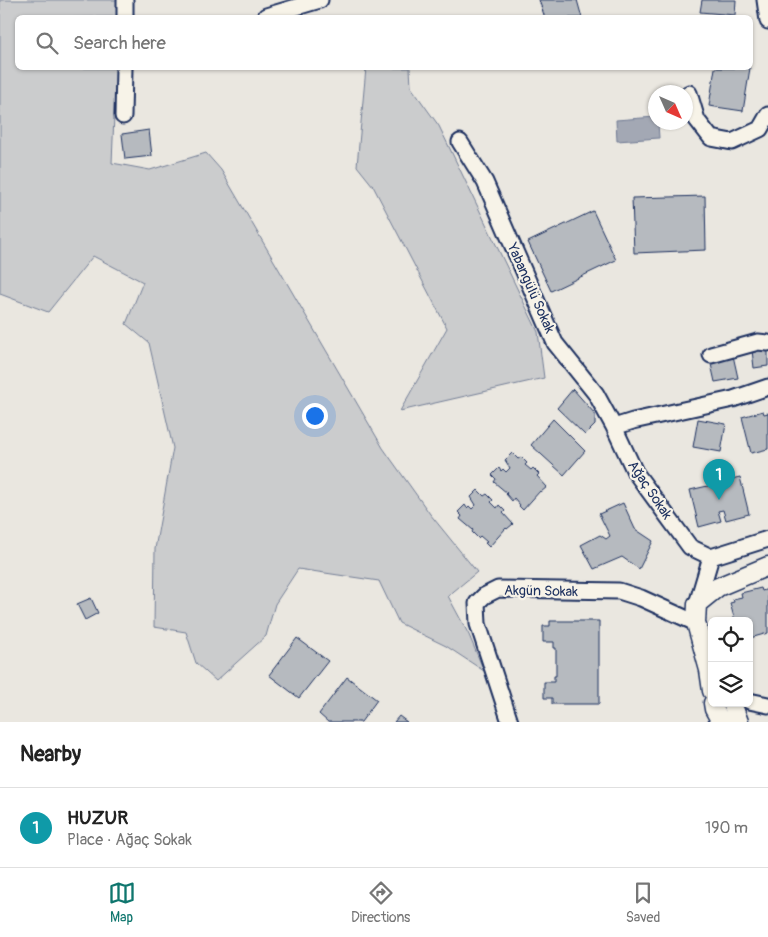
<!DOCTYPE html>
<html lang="en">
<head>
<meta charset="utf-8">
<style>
  :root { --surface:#fff; --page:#f2f2f2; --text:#222; --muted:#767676; --line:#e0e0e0; --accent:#0f766e }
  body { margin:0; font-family:Pangolin,sans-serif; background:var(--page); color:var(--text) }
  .controls { position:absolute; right:15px; bottom:15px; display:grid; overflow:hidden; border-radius:8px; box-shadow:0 1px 4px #0004 }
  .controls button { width:45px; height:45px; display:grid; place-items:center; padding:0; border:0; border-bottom:1px solid var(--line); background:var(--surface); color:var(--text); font:25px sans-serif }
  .compass { position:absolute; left:648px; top:85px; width:45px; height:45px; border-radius:50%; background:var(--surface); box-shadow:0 1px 4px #0004; rotate:135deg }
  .you { position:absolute; left:314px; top:415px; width:18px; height:18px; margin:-12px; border:4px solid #fff; border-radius:50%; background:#1a73e8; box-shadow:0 0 0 8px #1a73e833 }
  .badge { display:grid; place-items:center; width:32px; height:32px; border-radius:50%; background:var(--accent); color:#fff; font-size:16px; font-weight:700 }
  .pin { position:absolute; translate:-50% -41px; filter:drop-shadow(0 1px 2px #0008) }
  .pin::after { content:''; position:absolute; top:26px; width:18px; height:15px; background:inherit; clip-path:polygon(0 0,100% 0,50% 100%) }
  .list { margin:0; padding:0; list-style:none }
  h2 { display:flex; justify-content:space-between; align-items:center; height:65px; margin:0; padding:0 20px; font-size:21px }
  h2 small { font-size:16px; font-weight:400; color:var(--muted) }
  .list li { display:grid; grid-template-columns:32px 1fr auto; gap:15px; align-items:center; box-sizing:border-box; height:80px; padding:0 20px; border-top:1px solid var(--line) }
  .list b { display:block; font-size:19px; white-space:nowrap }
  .list p { margin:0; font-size:16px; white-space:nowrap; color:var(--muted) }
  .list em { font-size:16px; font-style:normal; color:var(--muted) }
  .icon { flex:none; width:28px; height:28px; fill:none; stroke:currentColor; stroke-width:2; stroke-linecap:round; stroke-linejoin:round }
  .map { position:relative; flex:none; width:768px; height:722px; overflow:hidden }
  .search { position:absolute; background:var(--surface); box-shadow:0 1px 4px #0004; left:15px; right:15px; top:15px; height:55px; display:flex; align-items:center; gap:12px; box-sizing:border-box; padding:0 18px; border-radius:8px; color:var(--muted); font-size:19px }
  .sheet { height:145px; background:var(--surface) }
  nav { display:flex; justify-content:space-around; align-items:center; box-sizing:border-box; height:70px; border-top:1px solid var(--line); background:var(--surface); font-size:14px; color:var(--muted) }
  nav a { display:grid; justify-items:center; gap:2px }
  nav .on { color:var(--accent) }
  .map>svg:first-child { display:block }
  .green { fill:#cbcccd; stroke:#737e96 }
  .water { fill:#a3a8b4; stroke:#6d7892 }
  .building { fill:#b6babf; stroke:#1b2f5e }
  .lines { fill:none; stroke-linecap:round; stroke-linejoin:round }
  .minor-casing { stroke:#1b2f5e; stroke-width:19 }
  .tertiary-casing { stroke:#1b2f5e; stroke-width:21 }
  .minor { stroke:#f7f3e8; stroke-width:15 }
  .tertiary { stroke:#f7f3e8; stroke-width:18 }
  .labels { text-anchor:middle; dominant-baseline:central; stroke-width:4.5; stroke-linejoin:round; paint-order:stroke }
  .street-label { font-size:14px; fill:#1b2f5e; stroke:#f7f3e8 }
</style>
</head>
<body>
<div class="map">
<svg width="768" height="722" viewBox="0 0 768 722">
  <rect width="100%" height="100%" fill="#eae7e0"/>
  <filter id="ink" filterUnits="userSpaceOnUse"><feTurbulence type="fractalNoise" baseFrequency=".02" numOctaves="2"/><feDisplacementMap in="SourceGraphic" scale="10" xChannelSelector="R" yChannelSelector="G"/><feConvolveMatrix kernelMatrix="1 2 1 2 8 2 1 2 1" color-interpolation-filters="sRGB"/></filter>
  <g filter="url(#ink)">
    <!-- green -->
    <path class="green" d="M0 0H118V17L18 18V68H116L112 163 150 170 206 153 221 170 383 448 430 514 477 572 448 596 469 635 484 671 446 646 399 623 379 581 298 569 275 604 266 636 216 681 196 663 186 632 154 627 155 549 173 448 149 343 126 324 143 282 93 256 48 312 0 294Z
      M366 68H410L411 87 439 126 538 332 544 378 400 411 447 328 373 186 357 166Z"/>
    <!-- water -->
    <path class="water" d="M655 117 656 122 658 123 659 138 617 141 616 120Z"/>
    <!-- building -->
    <path class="building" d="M539 0H577L582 18H545Z
      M702 0H736L735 15 700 12Z
      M715 68H750L743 111 709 106Z
      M149 130 152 156 125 159 122 134Z
      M705 196 706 250 634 253 632 198Z
      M593 211 616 260 551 291 528 242Z
      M768 348V366L754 368 752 350Z
      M732 351 738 378 715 382 709 355Z
      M573 389 595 414V425L585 435 557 408Z
      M763 411 764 414 768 413V449L751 453 742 417Z
      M553 419 585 451 564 475 531 445Z
      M698 419 726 424 721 452 693 447Z
      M512 453 518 459 521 457 527 463 525 465 531 470 533 468 539 474 537 476 547 487 541 492 540 491 523 510 519 506 520 505 514 498 512 501 506 494 507 493 494 482 496 479 492 475 499 468 501 471 503 469 506 472 510 468 505 460Z
      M740 477 749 514 726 520 723 510 718 511 721 521 699 527 690 490 712 485V487L720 485 719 482Z
      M478 490 484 496 487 494 493 500 491 502 497 508 499 505 505 511 503 513 513 524 507 529 506 528 489 547 485 543 487 542 480 536 478 538 472 532 473 530 460 519 462 516 458 512 465 505 467 508 469 506 472 509 476 505 471 497Z
      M623 503 635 529 653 541 639 569 622 557 594 569 581 545 600 535 606 539 610 536 599 514Z
      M761 588 762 591 768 589V633L750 638 749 621H735L730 603 734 602 733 599 742 597 741 593Z
      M91 598 98 613 85 620 77 604Z
      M550 621H599V704H552V698H544V682H554V676H556V648H554V642H543V626H550Z
      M297 638 328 661 299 698 269 675Z
      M347 677 377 700 361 722H328L319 714Z
      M399 716 407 722H394Z"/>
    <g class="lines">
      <!-- minor casing -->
      <g class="minor-casing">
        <path id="minor" d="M765 0 768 21
          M266 16 320 0
          M125 18V0
          M689 93 697 120 711 138 732 142 760 129 768 115
          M123 116 124 68
          M460 142 485 182 555 343 596 394 614 427
          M711 355 758 342 768 343
          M711 557 768 539
          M697 604 711 557 690 547 635 472 614 427 633 421 733 399 768 387
          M749 701 768 705
          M510 722 478 624 477 603 484 596 498 589 619 591 641 598 696 623"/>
      </g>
      <!-- tertiary casing -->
      <g class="tertiary-casing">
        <path id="tertiary" d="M712 691 709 670 696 623 697 604 718 587 768 566
          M713 703 714 709 721 722
          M732 703 739 722"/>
      </g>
      <!-- minor -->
      <use href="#minor" class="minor"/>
      <!-- tertiary -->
      <use href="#tertiary" class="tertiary"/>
    </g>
  </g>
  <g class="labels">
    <!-- street labels -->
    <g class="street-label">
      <text transform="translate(531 288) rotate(66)">Yabangülü Sokak</text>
      <text transform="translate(650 490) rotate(56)">Ağaç Sokak</text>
      <text transform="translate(541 591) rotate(1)">Akgün Sokak</text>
    </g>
  </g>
</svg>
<div class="controls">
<button><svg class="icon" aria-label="locate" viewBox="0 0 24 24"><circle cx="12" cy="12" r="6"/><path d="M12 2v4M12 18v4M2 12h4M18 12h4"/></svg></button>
<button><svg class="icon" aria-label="layers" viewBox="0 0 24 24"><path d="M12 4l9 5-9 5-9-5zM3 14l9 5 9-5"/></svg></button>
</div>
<svg class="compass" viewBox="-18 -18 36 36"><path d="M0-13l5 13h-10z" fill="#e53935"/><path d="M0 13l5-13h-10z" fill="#767676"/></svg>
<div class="you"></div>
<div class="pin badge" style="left:719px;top:500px;background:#0f9aa8">1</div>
<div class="search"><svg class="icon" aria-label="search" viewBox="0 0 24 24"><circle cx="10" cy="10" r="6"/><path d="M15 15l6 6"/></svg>Search here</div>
</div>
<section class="sheet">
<h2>Nearby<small></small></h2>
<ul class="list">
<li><span class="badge" style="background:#0f9aa8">1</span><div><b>HUZUR</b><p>Place · Ağaç Sokak</p></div><em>190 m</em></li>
</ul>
</section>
<nav>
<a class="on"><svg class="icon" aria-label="map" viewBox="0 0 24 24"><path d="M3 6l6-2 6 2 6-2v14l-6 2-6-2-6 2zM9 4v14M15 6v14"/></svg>Map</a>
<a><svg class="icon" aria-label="directions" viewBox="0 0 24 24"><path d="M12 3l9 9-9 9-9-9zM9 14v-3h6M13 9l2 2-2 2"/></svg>Directions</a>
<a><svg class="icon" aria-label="saved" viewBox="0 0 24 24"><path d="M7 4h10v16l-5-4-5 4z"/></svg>Saved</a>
</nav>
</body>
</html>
